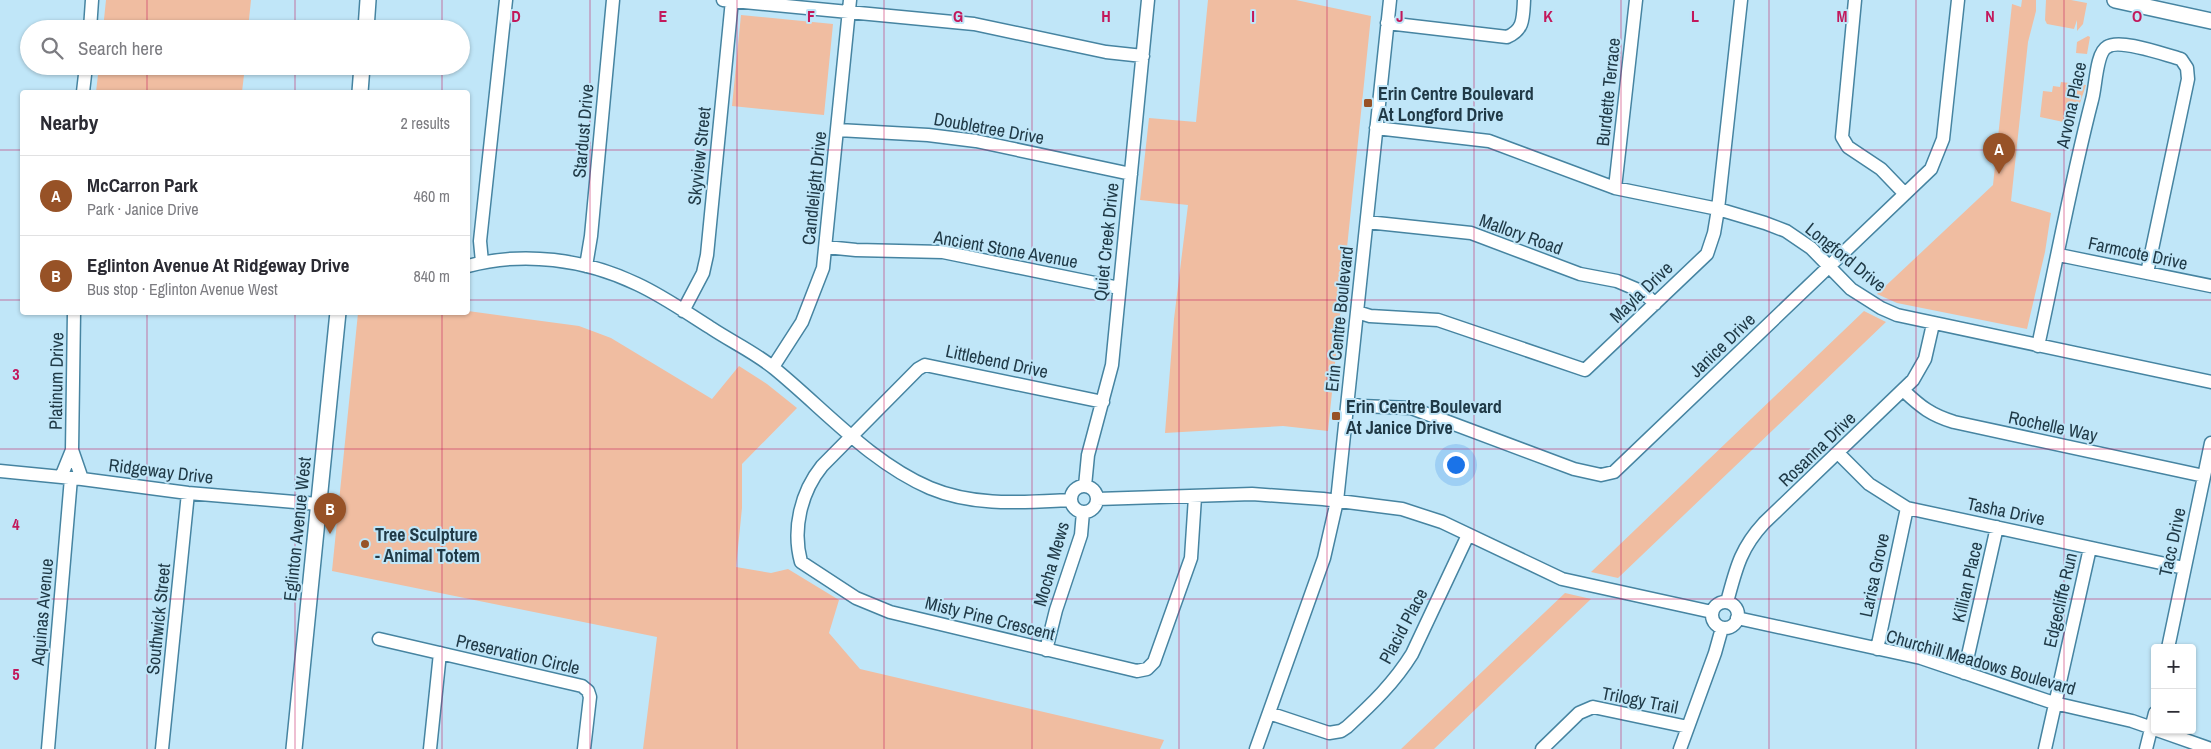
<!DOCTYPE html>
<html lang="en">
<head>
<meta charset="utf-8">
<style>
  :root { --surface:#fff; --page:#f2f2f3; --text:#2b2b33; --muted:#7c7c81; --line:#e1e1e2; --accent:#975227 }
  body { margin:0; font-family:"Archivo Narrow",sans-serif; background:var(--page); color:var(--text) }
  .controls { position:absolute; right:15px; bottom:15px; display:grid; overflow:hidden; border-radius:5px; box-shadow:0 1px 4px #0004 }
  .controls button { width:45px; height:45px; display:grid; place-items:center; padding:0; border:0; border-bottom:1px solid var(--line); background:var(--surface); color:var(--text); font:25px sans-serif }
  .you { position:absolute; left:1455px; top:464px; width:18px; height:18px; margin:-12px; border:4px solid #fff; border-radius:50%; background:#1a73e8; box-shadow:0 0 0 8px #1a73e833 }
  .badge { display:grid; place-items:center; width:32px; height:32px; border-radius:50%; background:var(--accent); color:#fff; font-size:16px; font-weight:700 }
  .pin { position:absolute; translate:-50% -41px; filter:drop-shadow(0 1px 2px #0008) }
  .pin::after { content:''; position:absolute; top:26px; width:18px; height:15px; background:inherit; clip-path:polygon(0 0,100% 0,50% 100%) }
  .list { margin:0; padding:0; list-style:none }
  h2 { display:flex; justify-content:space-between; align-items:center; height:65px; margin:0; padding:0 20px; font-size:21px }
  h2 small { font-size:16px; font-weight:400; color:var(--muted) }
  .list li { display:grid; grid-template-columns:32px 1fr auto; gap:15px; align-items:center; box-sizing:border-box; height:80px; padding:0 20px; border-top:1px solid var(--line) }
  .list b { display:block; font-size:19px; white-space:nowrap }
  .list p { margin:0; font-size:16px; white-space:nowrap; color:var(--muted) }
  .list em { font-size:16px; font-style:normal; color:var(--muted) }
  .icon { flex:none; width:28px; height:28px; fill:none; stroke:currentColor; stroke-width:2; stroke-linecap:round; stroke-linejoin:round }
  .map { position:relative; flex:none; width:2211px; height:749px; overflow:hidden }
  .search { position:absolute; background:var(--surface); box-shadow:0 1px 4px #0004; left:20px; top:20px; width:450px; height:55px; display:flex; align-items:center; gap:12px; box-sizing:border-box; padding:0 18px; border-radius:28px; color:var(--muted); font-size:19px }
  .panel { position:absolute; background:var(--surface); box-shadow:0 1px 4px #0004; left:20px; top:90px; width:450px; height:225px; border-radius:5px }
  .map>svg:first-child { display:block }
  .green { fill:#f0bda1 }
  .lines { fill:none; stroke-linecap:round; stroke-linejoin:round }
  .minor-casing { stroke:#4684a1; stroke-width:15 }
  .major-casing { stroke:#4684a1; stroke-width:18 }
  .minor { stroke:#fff; stroke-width:12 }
  .major { stroke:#fff; stroke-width:15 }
  .grid { fill:none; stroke:#c2185b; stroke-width:1; stroke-opacity:0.55 }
  .poi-dot { fill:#975227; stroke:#c0e6f8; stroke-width:2 }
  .labels { text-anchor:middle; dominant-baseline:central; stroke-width:4; stroke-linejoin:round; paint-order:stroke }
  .street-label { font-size:18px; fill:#203a47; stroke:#c0e6f8 }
  .poi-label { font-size:18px; font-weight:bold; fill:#203a47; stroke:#c0e6f8; text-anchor:start }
  .grid-label { font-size:16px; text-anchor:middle; font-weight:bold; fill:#c2185b; stroke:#c0e6f8; stroke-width:4; stroke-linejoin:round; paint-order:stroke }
</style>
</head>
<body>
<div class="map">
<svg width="2211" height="749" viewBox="0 0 2211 749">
  <rect width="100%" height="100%" fill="#c0e6f8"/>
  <!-- green -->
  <path class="green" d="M106 0H251L248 29H103Z
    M1208 0H1296L1371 16 1328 431 1283 426 1165 433 1174 319 1188 205 1140 200 1149 118 1196 122Z
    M2022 0H2036V11L2028 42 2011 201 2051 213 2045 252 2027 329 1897 303 1877 294 1993 185 2012 4 2021 7Z
    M2046 0H2071L2087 3 2083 24 2077 31V20L2074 29 2047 24 2045 20Z
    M741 15 833 24 824 115 732 106Z
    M2088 36 2090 37 2087 54 2076 53 2077 42Z
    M99 66H245L242 92H96Z
    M2061 82 2086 85 2073 124 2040 117 2043 91 2052 92 2053 86 2060 87Z
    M468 311 579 326 611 338 712 399 739 366 767 384 797 408 742 464V508L736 567 771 573 788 569 839 600 829 633 860 669 1164 740 1160 749H643L657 637 332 571 358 313Z
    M1864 311 1886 322 1618 578 1591 572Z
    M1565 593 1591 599 1434 749H1401Z"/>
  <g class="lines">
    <!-- minor casing -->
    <g class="minor-casing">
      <path id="minor" d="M723 0 974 24 1106 52 1143 56
        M1855 0 1842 137 1848 147 1881 169 1905 194
        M1387 23 1507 37C1524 30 1523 18 1524 0
        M90 29 92 0
        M83 92 86 66
        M1376 128 1489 141 1615 188 1718 209 1765 223 1786 231 1811 248 1851 289 1881 308 1897 315 2211 382
        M838 130 928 135 976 141 1131 174
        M1615 188 1636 0
        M1367 222 1471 233 1580 274 1617 281 1643 292 1655 304
        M826 247 856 250 943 252 1119 288
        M2059 255 2211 286
        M482 262 480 241 506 0
        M468 266C523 251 585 259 637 284 663 296 687 313 711 328 732 342 756 353 775 369 825 410 870 462 930 488 975 507 1024 502 1071 500
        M586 266 591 236 613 0
        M683 311 703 273 707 255 732 0
        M74 312 72 450 82 479
        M1357 312 1370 316 1438 320 1585 370 1707 254 1714 233 1718 209 1741 0
        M2038 346C2056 264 2071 181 2092 100 2096 86 2096 53 2107 47 2120 38 2165 55 2181 59L2187 68 2188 79 2147 273
        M773 367 802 322 823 268 850 0
        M1904 391C1921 407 1931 415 1954 422L2204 476
        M1103 402 925 365 918 369 822 466C801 492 792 529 801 562L856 598 890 612 1137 671 1147 669 1154 662 1191 558 1195 497
        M1348 403 1361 406 1411 408 1574 469 1601 475 1614 472 1931 169 1943 139 1958 0
        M1838 453 1869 484 1907 508 2184 568
        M0 471 82 479 188 493 318 504
        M61 477 72 450
        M1085 486 1088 455 1112 365 1148 0
        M1071 499a13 13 0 1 1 26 0a13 13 0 1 1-26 0Z
        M1097 499 1252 494 1323 499 1402 509 1442 522 1562 579 1712 612
        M1712 615a13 13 0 1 1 26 0a13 13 0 1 1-26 0Z
        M1727 602C1736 569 1740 549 1764 523L1913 380 1925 359 1933 324
        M1737 618 1921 658 2054 703 2132 721 2155 729
        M379 639 582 686 588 691 590 697 584 749
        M2168 648 2211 443
        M1877 649 1907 508
        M1046 650 1056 610 1081 535 1083 512
        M1964 673 1997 527
        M1269 713 1329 733 1341 731 1347 727C1372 704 1394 683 1412 654L1468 535
        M2157 730 2211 749
        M48 749 71 478
        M162 749 188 493
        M430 749 440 653
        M1256 749 1324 558 1337 501 1390 0
        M1542 749 1579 713 1593 707 1688 727
        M1680 749 1715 653 1722 628
        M2045 749 2090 548
        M2146 749 2155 713"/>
    </g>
    <!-- major casing -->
    <g class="major-casing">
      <path id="major" d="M2115 0 2211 21
        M366 29 368 0
        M360 92 362 66
        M294 749 338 312"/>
    </g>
    <!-- minor -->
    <use href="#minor" class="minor"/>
    <!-- major -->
    <use href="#major" class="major"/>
  </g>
  <!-- grid -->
  <path class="grid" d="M147 0V29M295 0V29M442 0V29M590 0V749M737 0V749M884 0V749M1032 0V749M1179 0V749M1327 0V749M1474 0V749M1621 0V749M1769 0V749M1916 0V749M2064 0V749M147 66V92M295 66V92M442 66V92M0 150H22M468 150H2211M0 300H22M468 300H2211M147 312V749M295 312V749M442 312V749M0 449H2211M0 599H2211"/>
  <!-- markers -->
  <g class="poi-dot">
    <rect x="1363" y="98" width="10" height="10" rx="2.5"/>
    <rect x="1331" y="411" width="10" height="10" rx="2.5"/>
    <circle cx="365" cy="544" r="5"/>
  </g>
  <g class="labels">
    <!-- street labels -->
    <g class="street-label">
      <text transform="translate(1608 92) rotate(-84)">Burdette Terrace</text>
      <text transform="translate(2071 105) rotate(-78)">Arvona Place</text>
      <text transform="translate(989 128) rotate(10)">Doubletree Drive</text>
      <text transform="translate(583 131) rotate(-85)">Stardust Drive</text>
      <text transform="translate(699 156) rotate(-84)">Skyview Street</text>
      <text transform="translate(814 188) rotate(-84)">Candlelight Drive</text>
      <text transform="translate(1521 234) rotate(20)">Mallory Road</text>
      <text transform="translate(1106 242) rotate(-84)">Quiet Creek Drive</text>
      <text transform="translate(1006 249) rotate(10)">Ancient Stone Avenue</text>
      <text transform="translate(2138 253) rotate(12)">Farmcote Drive</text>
      <text transform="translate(1846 257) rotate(39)">Longford Drive</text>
      <text transform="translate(1641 292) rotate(-44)">Mayla Drive</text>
      <text transform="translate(1339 319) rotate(-84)">Erin Centre Boulevard</text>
      <text transform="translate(1722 345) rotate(-44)">Janice Drive</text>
      <text transform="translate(997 361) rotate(12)">Littlebend Drive</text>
      <text transform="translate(56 381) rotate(-89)">Platinum Drive</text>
      <text transform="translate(2053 426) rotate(12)">Rochelle Way</text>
      <text transform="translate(1817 449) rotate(-44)">Rosanna Drive</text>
      <text transform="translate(161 471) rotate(7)">Ridgeway Drive</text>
      <text transform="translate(2006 511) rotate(12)">Tasha Drive</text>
      <text transform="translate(297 529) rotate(-84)">Eglinton Avenue West</text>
      <text transform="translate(2172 542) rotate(-78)">Tacc Drive</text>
      <text transform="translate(1051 564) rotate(-74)">Mocha Mews</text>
      <text transform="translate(1874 575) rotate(-78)">Larisa Grove</text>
      <text transform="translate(1967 582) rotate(-77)">Killian Place</text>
      <text transform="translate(2060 600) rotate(-77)">Edgecliffe Run</text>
      <text transform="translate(42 612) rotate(-85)">Aquinas Avenue</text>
      <text transform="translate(990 618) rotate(14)">Misty Pine Crescent</text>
      <text transform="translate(158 619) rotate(-84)">Southwick Street</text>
      <text transform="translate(1403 626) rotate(-62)">Placid Place</text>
      <text transform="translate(518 654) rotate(13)">Preservation Circle</text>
      <text transform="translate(1981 662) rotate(16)">Churchill Meadows Boulevard</text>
      <text transform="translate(1640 700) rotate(11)">Trilogy Trail</text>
    </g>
    <!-- poi labels -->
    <g class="poi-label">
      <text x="1378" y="93">Erin Centre Boulevard<tspan x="1378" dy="21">At Longford Drive</tspan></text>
      <text x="1346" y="406">Erin Centre Boulevard<tspan x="1346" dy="21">At Janice Drive</tspan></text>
      <text x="375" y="534">Tree Sculpture<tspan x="375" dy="21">- Animal Totem</tspan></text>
    </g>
  </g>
  <g class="grid-label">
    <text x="516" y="22">D</text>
    <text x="663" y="22">E</text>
    <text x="811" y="22">F</text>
    <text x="958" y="22">G</text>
    <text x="1106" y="22">H</text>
    <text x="1253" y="22">I</text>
    <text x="1400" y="22">J</text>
    <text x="1548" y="22">K</text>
    <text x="1695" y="22">L</text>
    <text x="1842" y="22">M</text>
    <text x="1990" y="22">N</text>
    <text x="2137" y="22">O</text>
    <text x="16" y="380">3</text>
    <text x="16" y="530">4</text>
    <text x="16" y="680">5</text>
  </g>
</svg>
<div class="controls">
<button>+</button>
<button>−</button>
</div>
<div class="you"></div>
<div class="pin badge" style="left:1999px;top:174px">A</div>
<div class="pin badge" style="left:330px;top:534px">B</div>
<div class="search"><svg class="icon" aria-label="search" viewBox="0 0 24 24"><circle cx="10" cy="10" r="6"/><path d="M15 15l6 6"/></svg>Search here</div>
<section class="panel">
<h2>Nearby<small>2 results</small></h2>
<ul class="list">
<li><span class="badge">A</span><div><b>McCarron Park</b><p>Park · Janice Drive</p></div><em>460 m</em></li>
<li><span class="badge">B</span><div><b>Eglinton Avenue At Ridgeway Drive</b><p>Bus stop · Eglinton Avenue West</p></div><em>840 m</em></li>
</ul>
</section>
</div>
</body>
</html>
